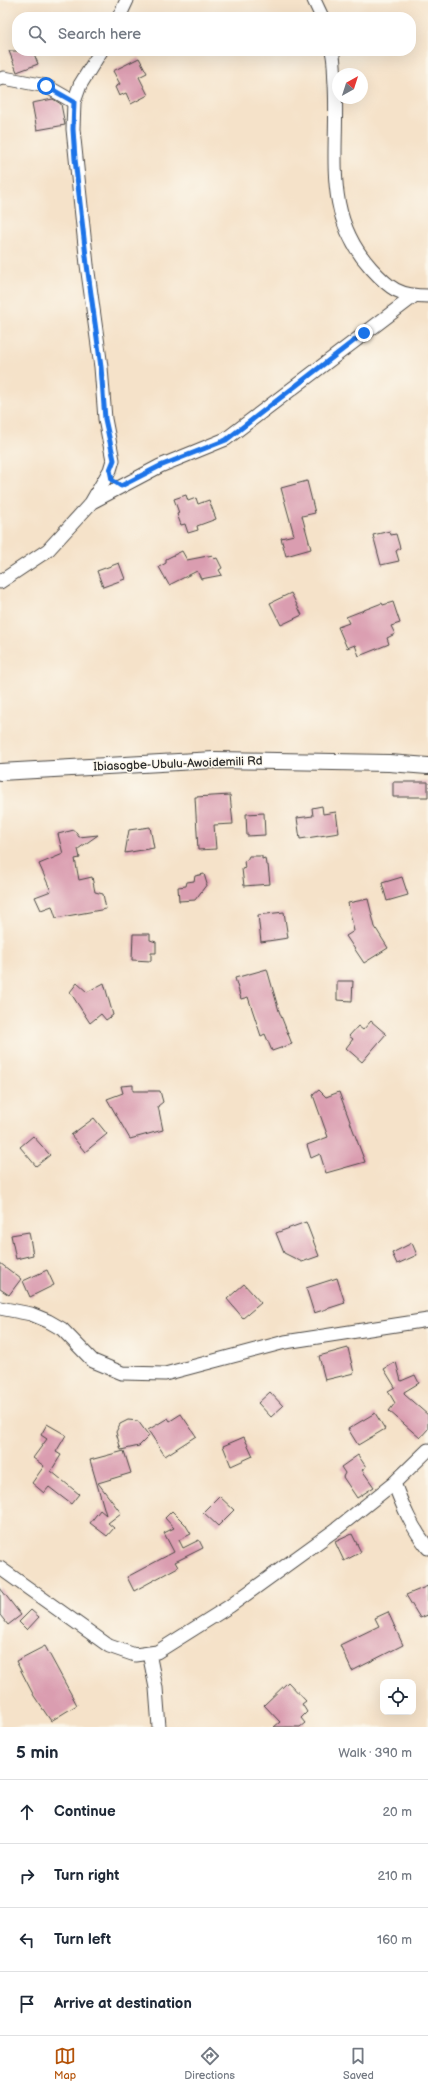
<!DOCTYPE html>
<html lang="en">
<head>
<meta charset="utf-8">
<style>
  :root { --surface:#fff; --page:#f6f6f7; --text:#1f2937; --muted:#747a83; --line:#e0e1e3; --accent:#b45309 }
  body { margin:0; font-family:"Balsamiq Sans",sans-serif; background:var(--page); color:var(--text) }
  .controls { position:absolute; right:12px; bottom:12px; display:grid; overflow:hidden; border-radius:8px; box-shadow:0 4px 16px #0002 }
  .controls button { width:36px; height:36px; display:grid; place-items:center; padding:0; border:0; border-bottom:1px solid var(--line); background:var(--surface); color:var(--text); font:20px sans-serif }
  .compass { position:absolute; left:332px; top:68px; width:36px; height:36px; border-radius:50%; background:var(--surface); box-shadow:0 4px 16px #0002; rotate:39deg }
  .stop { position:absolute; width:12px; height:12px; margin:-9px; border:3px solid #1a73e8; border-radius:50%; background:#fff }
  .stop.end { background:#1a73e8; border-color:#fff; box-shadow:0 1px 4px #0008 }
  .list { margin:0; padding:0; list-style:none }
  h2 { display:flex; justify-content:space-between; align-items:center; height:52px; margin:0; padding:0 16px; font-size:17px }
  h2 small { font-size:13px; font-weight:400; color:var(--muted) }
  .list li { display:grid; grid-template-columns:26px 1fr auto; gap:12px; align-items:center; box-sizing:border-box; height:64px; padding:0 16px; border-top:1px solid var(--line) }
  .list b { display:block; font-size:15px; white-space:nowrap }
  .list em { font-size:13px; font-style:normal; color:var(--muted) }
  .icon { flex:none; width:22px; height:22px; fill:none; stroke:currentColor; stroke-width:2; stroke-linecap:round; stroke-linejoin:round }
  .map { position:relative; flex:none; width:428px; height:1727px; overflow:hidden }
  .search { position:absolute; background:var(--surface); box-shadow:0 4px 16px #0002; left:12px; right:12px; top:12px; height:44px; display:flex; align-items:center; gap:10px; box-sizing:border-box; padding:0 14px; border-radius:16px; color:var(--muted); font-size:15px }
  .sheet { height:308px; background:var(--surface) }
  nav { display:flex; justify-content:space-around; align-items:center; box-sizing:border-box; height:56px; border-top:1px solid var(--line); background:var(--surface); font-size:11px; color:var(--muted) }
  nav a { display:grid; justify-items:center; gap:2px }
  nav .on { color:var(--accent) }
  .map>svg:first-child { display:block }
  .building { fill:#da9db0 }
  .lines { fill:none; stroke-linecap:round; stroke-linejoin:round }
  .minor-casing { stroke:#494643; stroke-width:15 }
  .tertiary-casing { stroke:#494643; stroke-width:18 }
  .minor { stroke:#fff; stroke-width:13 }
  .tertiary { stroke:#fff; stroke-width:16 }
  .route { stroke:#1a73e8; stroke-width:5 }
  .labels { text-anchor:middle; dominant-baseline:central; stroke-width:3; stroke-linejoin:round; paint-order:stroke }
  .street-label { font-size:12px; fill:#2b2b2b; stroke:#fbf7ec }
</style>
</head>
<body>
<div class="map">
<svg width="428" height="1727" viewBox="0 0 428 1727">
  <rect width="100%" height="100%" fill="#fbf7ec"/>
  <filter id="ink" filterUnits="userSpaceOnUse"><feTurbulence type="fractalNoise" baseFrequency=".025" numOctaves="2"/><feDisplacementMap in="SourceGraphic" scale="8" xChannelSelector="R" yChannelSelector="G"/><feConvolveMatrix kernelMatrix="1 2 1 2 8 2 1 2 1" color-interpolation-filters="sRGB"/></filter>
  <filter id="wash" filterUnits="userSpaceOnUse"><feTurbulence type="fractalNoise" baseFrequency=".012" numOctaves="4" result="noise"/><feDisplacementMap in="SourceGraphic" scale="16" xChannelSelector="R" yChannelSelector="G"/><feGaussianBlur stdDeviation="0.9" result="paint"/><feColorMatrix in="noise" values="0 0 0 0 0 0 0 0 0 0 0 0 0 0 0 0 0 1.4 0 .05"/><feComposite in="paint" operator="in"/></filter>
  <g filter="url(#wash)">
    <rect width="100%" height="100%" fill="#f5e2c9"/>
    <g id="blocks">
      <!-- building -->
      <path class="building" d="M9 51H33L38 64 17 72Z
        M139 58 147 73 139 77 148 95 131 104 126 93 119 96 115 87 120 84 113 71Z
        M53 99 61 104 65 125 37 130 32 103Z
        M307 481 315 513 302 516 311 549 286 556 281 538 294 535 281 488Z
        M186 495 188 501 196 498 198 504 209 500 216 519 197 526 198 530 188 533 185 524 181 525 177 514 179 513 174 499Z
        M390 531 391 535 396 534 400 548 396 551 399 561 381 565 373 535Z
        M182 551 187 560 213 555 214 559 217 558 222 568 219 570 222 575 201 579 197 571 169 585 159 567 166 563V559Z
        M119 563 125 579 103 587 97 571Z
        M291 593 302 615 281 625 270 603Z
        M393 602 400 623 391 626 395 634 387 638 389 644 359 656 355 645 347 648 338 627 349 623 346 617 382 603 383 605Z
        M393 782H428V797H393Z
        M230 795 233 824 214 825 216 849 198 850 195 797Z
        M322 806 323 814 336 812 339 833 300 839 297 818 313 816 312 808Z
        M264 813 265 835 247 836 246 814Z
        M150 827 154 848 125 853 129 830Z
        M74 830 79 837 98 835 78 849 80 858 75 859 79 880 92 877 95 892 103 894 106 909 56 918 52 906 41 910 35 897 51 891 39 864 63 854 58 834Z
        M249 856H262V859L265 858 266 865H268L270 884 244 886 242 869 245 868 244 861 247 860Z
        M204 874 207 884 195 900 179 901 178 887 186 886 187 882 194 881 195 876Z
        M402 877 408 895 387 901 382 883Z
        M368 899 375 927 388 948 364 963 346 936 354 931 348 903Z
        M284 912 288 938 261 942 258 915Z
        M133 934H150V940L156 942V953H151V961L132 960Z
        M267 969 279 1011 292 1044 272 1051 265 1034 261 1036 248 997 241 999 235 978Z
        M337 981H353L352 1001 337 1000Z
        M77 983 87 992 104 983 113 1015 106 1020 101 1014 90 1023 70 992Z
        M371 1021 386 1034 362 1062 346 1048 353 1039 349 1036 358 1026 363 1030Z
        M133 1085V1091H160L163 1102 158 1106 163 1130 130 1139 107 1099 123 1093 121 1086Z
        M319 1090 326 1097 339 1092 365 1162 326 1173 320 1154 311 1158 307 1145 328 1137 313 1095Z
        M94 1118 107 1134 85 1152 71 1135Z
        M33 1136 50 1155 36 1166 20 1147Z
        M306 1222 319 1256 302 1262 284 1253 276 1233Z
        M29 1232 33 1255 16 1259 11 1235Z
        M412 1243 417 1255 397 1264 392 1253Z
        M0 1263 21 1279 9 1295 0 1289Z
        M47 1270 54 1285 30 1297 23 1281Z
        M337 1278 345 1303 314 1313 306 1288Z
        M244 1284 261 1303 243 1318 227 1299Z
        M348 1348 354 1373 325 1380 319 1356Z
        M396 1362 401 1381 415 1375 419 1383 404 1392 405 1395 428 1415V1429L420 1438 389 1411 395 1403 388 1391 395 1387 384 1369Z
        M270 1392 283 1406 271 1417 258 1403Z
        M375 1413 385 1429 358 1445 348 1429Z
        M181 1414 196 1436 165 1456 148 1430 168 1418 170 1421Z
        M128 1420 138 1421 149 1436 139 1446 121 1450 116 1432 120 1424Z
        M47 1424 66 1435 56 1452 61 1455 51 1471 79 1494 71 1504 49 1487 44 1493 32 1483 44 1466 33 1458 47 1439 41 1435Z
        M244 1437 253 1456 231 1466 223 1446Z
        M124 1451 131 1473 98 1483 121 1513 108 1523 114 1528 107 1536 90 1523 100 1510 106 1515 90 1460Z
        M358 1455 366 1467 362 1470 374 1487 357 1498 343 1477 345 1473 341 1467Z
        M219 1496 234 1510 218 1526 203 1512Z
        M172 1511 185 1524 191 1534 179 1540 183 1548 199 1540 203 1548 175 1562 178 1567 134 1591 127 1577 174 1552 164 1533 174 1528 165 1518Z
        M352 1534 361 1552 344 1561 335 1542Z
        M428 1586V1615L420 1618 406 1595Z
        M0 1588 21 1615 8 1625 0 1615Z
        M31 1610 39 1617 27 1630 19 1622Z
        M388 1612 403 1645 352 1671 340 1645 379 1626 375 1618Z
        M45 1646 77 1705 51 1721 34 1696 16 1661Z
        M288 1682 306 1701 302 1704 307 1712 301 1718 305 1723 300 1727H274L280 1722 264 1705Z"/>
    </g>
  </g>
  <g filter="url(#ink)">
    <use href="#blocks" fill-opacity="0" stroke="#494643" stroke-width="1"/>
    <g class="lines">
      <!-- minor casing -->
      <g class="minor-casing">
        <path id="minor" d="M314 0 322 17
          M119 17 127 0
          M332 51C335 62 334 74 335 84 339 151 321 213 371 268 390 289 399 296 428 296
          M0 79 4 78 46 86 74 102
          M92 502 160 466 226 439 414 296
          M0 582 48 550 91 503 110 470 113 460 105 419 101 367 87 265 73 129 74 102 80 85 101 51
          M0 1308 31 1314 48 1321 62 1329 93 1361 122 1373 165 1374 285 1342 428 1320
          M394 1483C403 1507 412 1528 428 1548
          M0 1568 109 1646 135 1655 157 1652 230 1606 335 1530 394 1483 428 1450
          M149 1653 156 1688 159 1727"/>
      </g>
      <!-- tertiary casing -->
      <g class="tertiary-casing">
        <path id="tertiary" d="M0 772 214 760 389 763 428 766"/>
      </g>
      <!-- minor -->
      <use href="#minor" class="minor"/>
      <!-- tertiary -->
      <use href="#tertiary" class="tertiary"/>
    </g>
  </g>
  <g class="lines" filter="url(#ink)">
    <!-- route -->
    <path class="route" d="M46 86 74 102 73 129 75 159 87 265 101 367 105 419 114 460 110 470 112 480 121 486 160 466 226 440 364 333"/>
  </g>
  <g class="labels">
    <!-- street labels -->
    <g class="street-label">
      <text transform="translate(178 764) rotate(-2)">Ibiasogbe-Ubulu-Awoidemili Rd</text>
    </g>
  </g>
</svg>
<div class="controls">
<button><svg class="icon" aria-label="locate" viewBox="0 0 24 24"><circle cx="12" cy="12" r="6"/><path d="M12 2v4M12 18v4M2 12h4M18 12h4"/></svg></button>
</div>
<svg class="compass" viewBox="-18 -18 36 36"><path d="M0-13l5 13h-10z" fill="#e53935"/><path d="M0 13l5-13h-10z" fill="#747a83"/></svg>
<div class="stop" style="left:46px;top:86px"></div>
<div class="stop end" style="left:364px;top:333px"></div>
<div class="search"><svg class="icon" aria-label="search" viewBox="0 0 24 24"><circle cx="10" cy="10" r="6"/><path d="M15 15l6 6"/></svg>Search here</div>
</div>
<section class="sheet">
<h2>5 min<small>Walk · 390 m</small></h2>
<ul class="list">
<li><svg class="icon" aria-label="ahead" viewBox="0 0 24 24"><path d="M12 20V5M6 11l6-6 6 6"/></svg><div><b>Continue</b></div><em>20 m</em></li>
<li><svg class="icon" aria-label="right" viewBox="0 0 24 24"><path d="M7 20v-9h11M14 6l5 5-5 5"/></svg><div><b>Turn right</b></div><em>210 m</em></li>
<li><svg class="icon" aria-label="left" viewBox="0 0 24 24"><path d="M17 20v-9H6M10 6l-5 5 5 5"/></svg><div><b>Turn left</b></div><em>160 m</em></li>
<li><svg class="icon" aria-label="arrive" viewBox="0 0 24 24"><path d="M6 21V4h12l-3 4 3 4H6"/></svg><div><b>Arrive at destination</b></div></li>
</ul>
</section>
<nav>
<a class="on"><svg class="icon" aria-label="map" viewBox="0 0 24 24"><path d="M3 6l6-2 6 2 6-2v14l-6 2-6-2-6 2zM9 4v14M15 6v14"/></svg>Map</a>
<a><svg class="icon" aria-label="directions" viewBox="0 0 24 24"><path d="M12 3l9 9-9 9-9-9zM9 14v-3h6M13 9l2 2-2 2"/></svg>Directions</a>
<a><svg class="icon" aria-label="saved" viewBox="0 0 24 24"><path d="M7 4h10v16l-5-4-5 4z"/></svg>Saved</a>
</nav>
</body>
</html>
